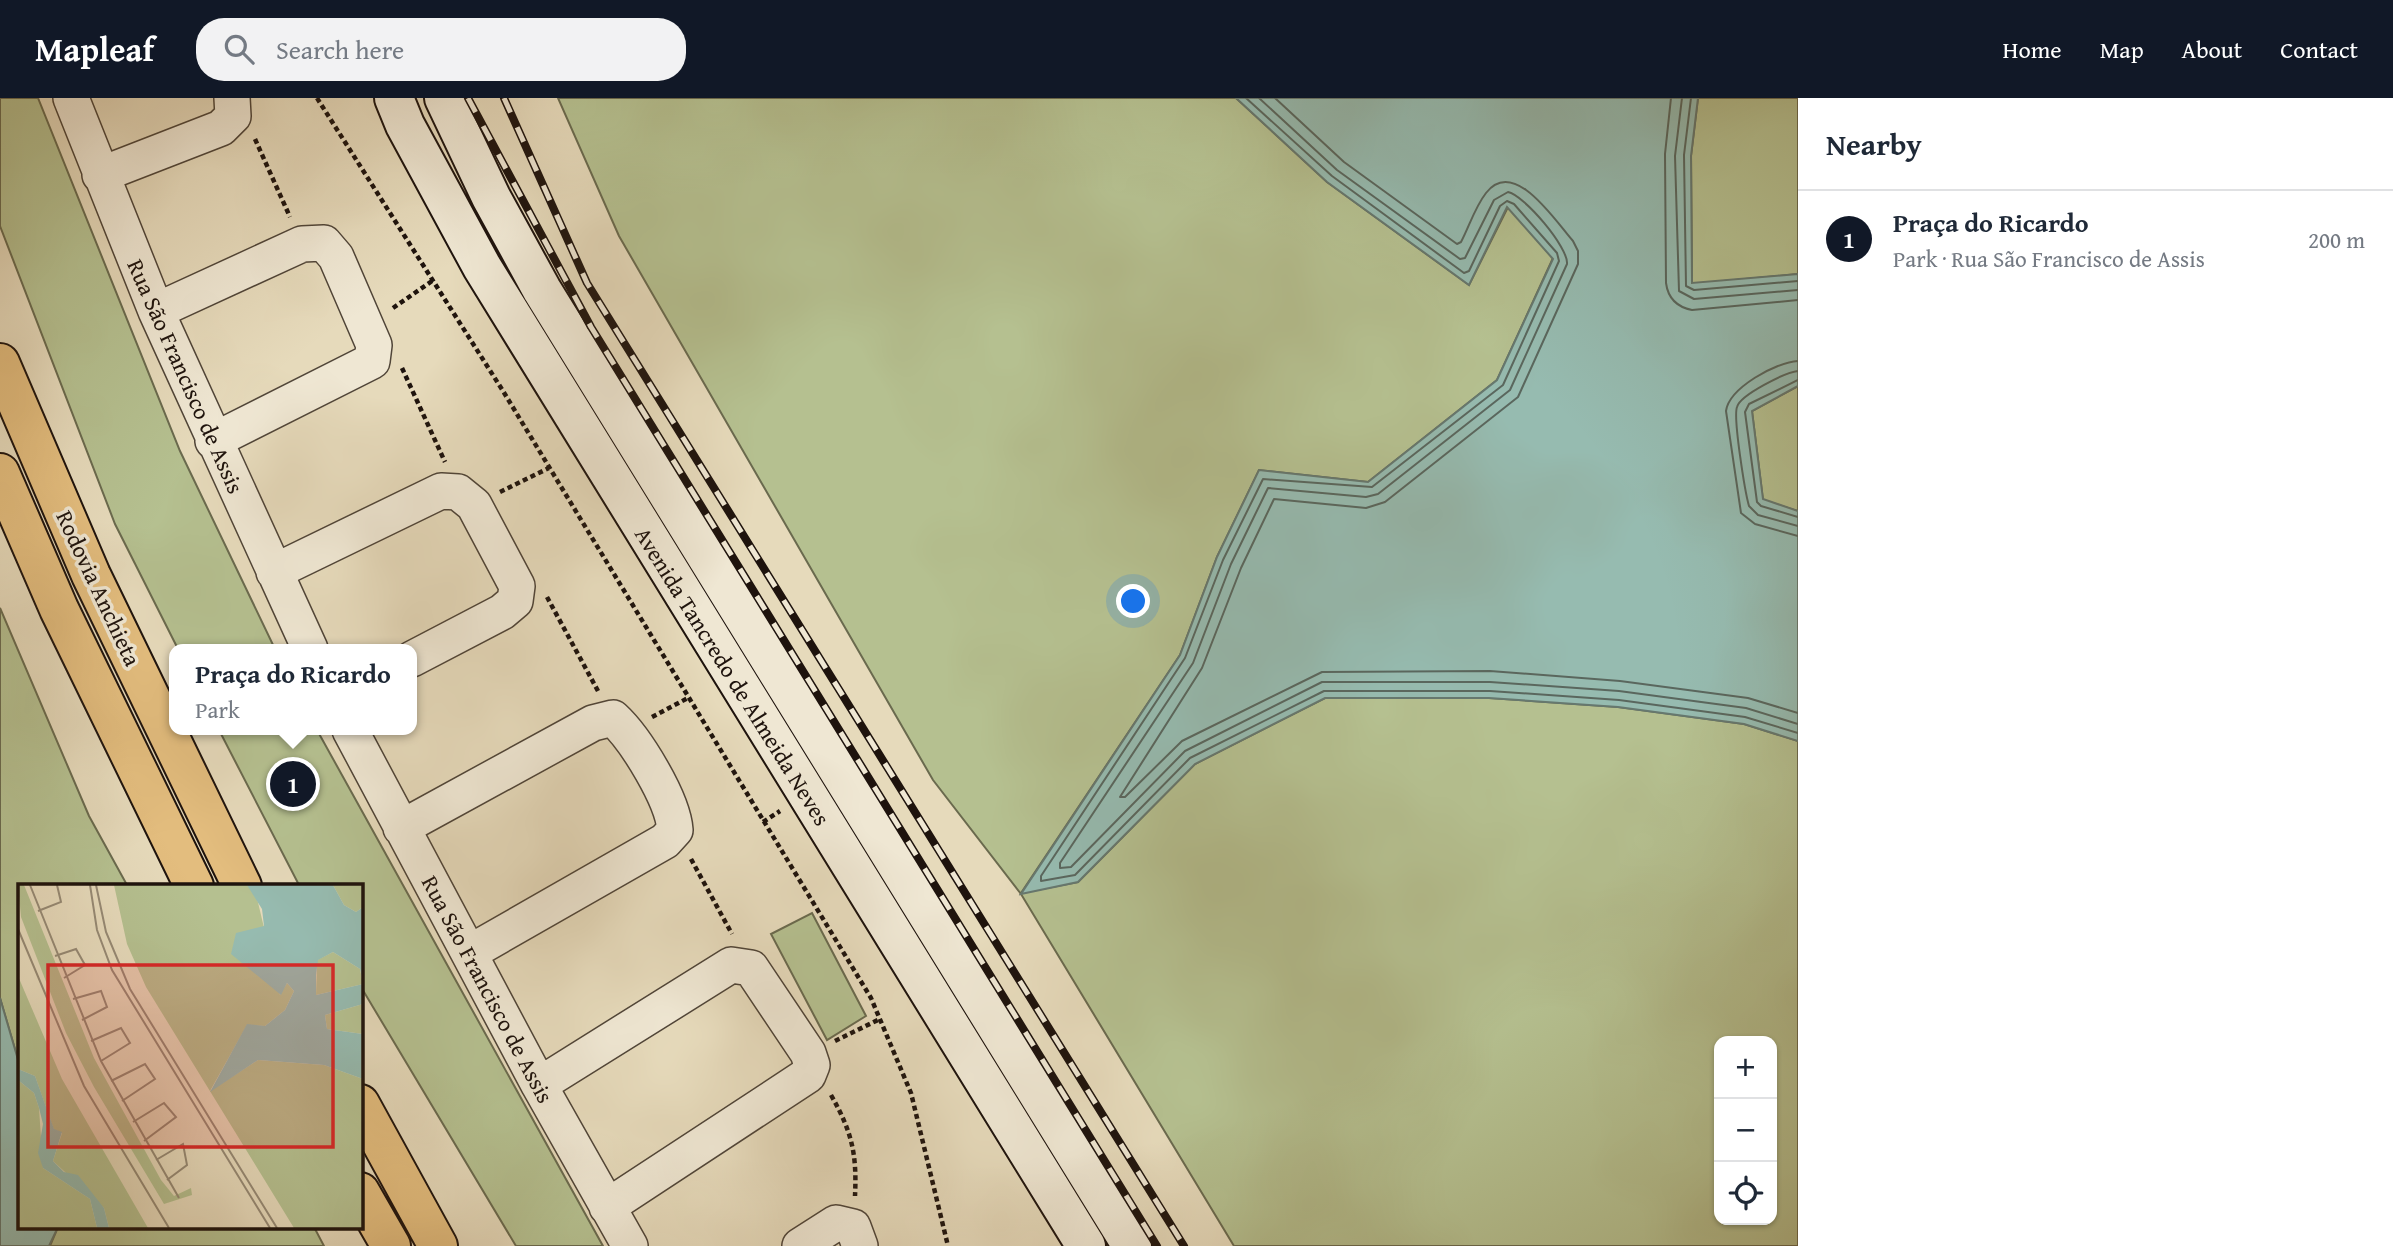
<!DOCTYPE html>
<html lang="en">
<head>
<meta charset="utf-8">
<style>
  :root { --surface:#fff; --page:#f2f2f3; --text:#1f2937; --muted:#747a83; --line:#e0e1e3; --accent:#111827 }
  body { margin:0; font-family:"Gentium Book Plus",serif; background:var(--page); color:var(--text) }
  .controls { position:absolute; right:21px; bottom:21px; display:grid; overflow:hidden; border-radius:14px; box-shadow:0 2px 5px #0004 }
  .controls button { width:63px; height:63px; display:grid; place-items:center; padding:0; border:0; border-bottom:2px solid var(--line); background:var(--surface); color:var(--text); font:35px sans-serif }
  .you { position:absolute; left:1134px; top:504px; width:24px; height:24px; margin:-18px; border:5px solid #fff; border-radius:50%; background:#1a73e8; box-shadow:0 0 0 10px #1a73e833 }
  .badge { display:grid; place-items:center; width:46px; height:46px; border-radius:50%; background:var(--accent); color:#fff; font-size:23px; font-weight:700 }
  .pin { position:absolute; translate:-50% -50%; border:4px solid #fff; box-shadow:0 2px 7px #0006 }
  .popup { position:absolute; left:169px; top:546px; width:248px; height:91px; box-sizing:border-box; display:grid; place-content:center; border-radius:14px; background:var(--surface); filter:drop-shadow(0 2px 5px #0005); font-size:23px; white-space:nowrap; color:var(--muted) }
  .popup b { font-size:26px; color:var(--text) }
  .popup::after { content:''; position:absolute; left:50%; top:100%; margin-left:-14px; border:14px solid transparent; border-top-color:var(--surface) }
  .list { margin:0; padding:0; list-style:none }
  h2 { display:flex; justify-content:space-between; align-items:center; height:91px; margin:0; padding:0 28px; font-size:30px }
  h2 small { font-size:23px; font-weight:400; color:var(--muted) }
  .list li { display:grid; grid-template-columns:46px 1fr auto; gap:21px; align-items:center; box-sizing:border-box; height:98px; padding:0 28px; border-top:2px solid var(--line) }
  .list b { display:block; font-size:26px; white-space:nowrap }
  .list p { margin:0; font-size:23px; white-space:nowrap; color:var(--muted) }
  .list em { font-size:23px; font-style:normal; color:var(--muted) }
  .icon { flex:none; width:38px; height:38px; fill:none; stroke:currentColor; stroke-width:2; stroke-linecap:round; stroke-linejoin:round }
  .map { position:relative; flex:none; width:1798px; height:1148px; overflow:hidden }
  header { display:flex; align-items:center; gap:42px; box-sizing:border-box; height:98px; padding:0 35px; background:var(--accent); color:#fff }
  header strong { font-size:33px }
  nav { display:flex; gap:38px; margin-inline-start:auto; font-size:24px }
  .search { width:490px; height:63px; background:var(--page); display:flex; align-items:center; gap:18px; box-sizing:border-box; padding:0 24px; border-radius:28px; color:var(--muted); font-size:26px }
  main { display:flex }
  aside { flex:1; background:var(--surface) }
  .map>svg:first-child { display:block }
  .green { fill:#b5c090; stroke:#6a6a4e; stroke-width:2; fill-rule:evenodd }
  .water { fill:#96bbb0; stroke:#66786f; stroke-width:2 }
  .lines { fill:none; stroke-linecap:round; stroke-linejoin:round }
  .shore { stroke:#5a675e; stroke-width:2 }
  .street-casing { stroke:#504538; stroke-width:38 }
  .secondary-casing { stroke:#1e130d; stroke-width:42 }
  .highway-casing { stroke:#1e130d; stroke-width:42 }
  .path { stroke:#1e130d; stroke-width:4.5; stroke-dasharray:5 3.5; stroke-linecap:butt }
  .street { stroke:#efe7d3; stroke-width:35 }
  .secondary { stroke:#efe7d3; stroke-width:38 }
  .highway { stroke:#e3bd7e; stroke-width:38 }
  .rail-casing { stroke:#1e130d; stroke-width:8 }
  .rail { stroke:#efe7d3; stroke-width:5; stroke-dasharray:16; stroke-linecap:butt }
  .labels { text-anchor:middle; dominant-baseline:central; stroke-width:7; stroke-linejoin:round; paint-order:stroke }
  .street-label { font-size:23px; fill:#1e130d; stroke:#efe7d3 }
  .inset-road { fill:none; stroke:#968a75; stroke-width:2 }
  .view { fill:#d62828; fill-opacity:0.15; stroke:#d62828; stroke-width:3.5 }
  .inset-edge { fill:none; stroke:#1e130d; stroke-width:3.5 }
</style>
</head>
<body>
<header>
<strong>Mapleaf</strong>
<div class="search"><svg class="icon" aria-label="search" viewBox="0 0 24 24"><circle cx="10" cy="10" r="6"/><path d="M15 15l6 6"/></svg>Search here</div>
<nav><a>Home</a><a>Map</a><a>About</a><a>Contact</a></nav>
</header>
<main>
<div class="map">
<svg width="1798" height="1148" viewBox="0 0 1798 1148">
  <rect width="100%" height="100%" fill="#e6dabb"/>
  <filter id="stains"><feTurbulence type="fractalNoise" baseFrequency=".00286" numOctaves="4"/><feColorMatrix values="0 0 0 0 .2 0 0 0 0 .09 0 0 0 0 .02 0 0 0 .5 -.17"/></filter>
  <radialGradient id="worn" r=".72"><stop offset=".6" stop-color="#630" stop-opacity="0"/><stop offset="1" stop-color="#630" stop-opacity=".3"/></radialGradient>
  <!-- green -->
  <path class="green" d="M0 0H38L180 353 275 551H178L115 426 0 128Z
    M558 0H1236L1327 84 1469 187 1508 109 1553 160 1497 282 1368 384 1259 372 1217 459 1180 557 1021 795 1078 784 1195 666 1325 600H1489L1618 609 1744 626 1798 643V1148H1234L1021 796 933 682 619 138ZM1719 943H1772V1122H1719Z
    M1698 0H1798V176L1692 186 1691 58Z
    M1798 288V413L1763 402 1752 313Z
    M0 510 89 718 127 787 19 788V965L0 900Z
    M219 632H317L603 1148H516L361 889 360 788 299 787Z
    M812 815 866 918 827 942 771 836Z
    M58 1129H314L324 1148H50Z"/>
  <!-- water -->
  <path class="water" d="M1236 0H1698L1691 58 1692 185 1798 176V288L1752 313 1763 401 1798 413V643L1744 626 1618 609 1489 600H1325L1195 666 1078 784 1021 796 1180 557 1217 459 1259 372 1368 384 1497 282 1553 161 1507 109 1469 187 1327 84Z
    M0 900 19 965V1129H58L49 1148H0Z"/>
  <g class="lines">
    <!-- shore -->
    <path class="shore" d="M1246 0 1332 78 1464 175 1469 173 1500 108 1507 103 1514 106 1557 155 1559 163 1503 287 1372 389 1263 381 1223 462 1185 560 1041 778V783L1075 777 1190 660 1324 593H1490L1619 602 1745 619 1798 635
      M1259 0 1337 72 1460 161 1465 160 1494 102 1508 94C1524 97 1569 150 1567 166L1510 292 1378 396 1366 399 1268 390 1231 466 1193 565 1060 765V770L1071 769 1185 653 1322 584H1490L1619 593 1746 610 1798 626
      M1275 0 1344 64 1457 146 1461 144C1469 129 1475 109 1486 95 1514 58 1556 124 1573 143L1578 153V166L1518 299 1385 404 1366 410 1274 401 1241 470 1202 570 1120 699H1125L1182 643 1322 574 1490 573 1620 583 1748 600 1798 615
      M1671 0 1665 56 1666 185C1668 200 1677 209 1692 212L1798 202
      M1682 0 1675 58 1679 193 1694 201 1798 192
      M1691 0 1684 57 1686 188 1694 192 1798 183
      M1798 263C1776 264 1729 290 1726 313L1741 415 1755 426 1798 438
      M1798 273C1786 274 1740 297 1737 309 1733 320 1745 394 1749 408L1758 417 1798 428
      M1798 282 1749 306 1745 314 1757 404 1761 408 1798 419"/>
    <!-- street casing -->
    <g class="street-casing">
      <path id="street" d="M71 0 156 213 310 551
        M100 77 221 30 233 18 232 0
        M156 213 302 146 324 145 336 159 374 247 372 263 213 343
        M274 474 441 393 458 394 474 407 517 488 515 503 502 514 412 561
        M350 632 539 987 630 1148
        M401 730 593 625 613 620C636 641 673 702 675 732L665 743 469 855
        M539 987 731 867 751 870 808 955 812 967 808 977 607 1109
        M800 1148 836 1125 853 1129 860 1148"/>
    </g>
    <!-- secondary casing -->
    <g class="secondary-casing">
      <path id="secondary" d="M394 0 405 27 482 169 1086 1148
        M444 0 491 99 542 192 1132 1148"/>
    </g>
    <!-- highway casing -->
    <g class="highway-casing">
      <path id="highway" d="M0 265 91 477 242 788
        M0 375 59 511 194 788
        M360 1006 438 1148
        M360 1094 391 1148"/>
    </g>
    <!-- path -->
    <path class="path" d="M317 0 503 293 871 900 911 995 948 1148
      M255 41 290 119
      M393 210 432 183
      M402 270 445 364
      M500 394 549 370
      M547 499 598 593
      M652 619 688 600
      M763 724 780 713
      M691 761 732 836
      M835 943 880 921
      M831 997C852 1034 857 1056 855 1098"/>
    <!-- street -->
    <use href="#street" class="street"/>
    <!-- secondary -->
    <use href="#secondary" class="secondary"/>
    <!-- highway -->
    <use href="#highway" class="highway"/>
    <!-- rail casing -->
    <g class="rail-casing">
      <path id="rail" d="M468 0 591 229 1157 1148
        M504 0 587 185 1184 1148"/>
    </g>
    <!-- rail -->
    <use href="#rail" class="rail"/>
  </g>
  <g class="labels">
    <!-- street labels -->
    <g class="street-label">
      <text transform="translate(186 278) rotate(66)">Rua São Francisco de Assis</text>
      <text transform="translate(99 490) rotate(65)">Rodovia Anchieta</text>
      <text transform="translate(733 578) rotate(58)">Avenida Tancredo de Almeida Neves</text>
      <text transform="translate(488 891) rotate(62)">Rua São Francisco de Assis</text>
    </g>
  </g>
  <!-- overview -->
  <g transform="translate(18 786)">
    <rect width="345" height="345" fill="#e6dabb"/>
    <path d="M0 1H6L76 174 143 296 156 312 173 304 174 311 146 320 76 203 48 149 3 33ZM96 1H229L238 10 262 111 269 99 276 107 267 126 247 142 229 141 192 207 240 176 306 181 345 195V344H276L128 103 109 60ZM315 1H345V23L338 28 326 21ZM315 68 342 85 345 100 298 111 299 76ZM0 92 44 195 130 344H91L86 324 35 277 44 249 36 246 17 192 0 185ZM345 120V150L309 145 307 131ZM0 196 16 209 21 224 25 284 72 315 79 344H0Z" fill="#b5c090"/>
    <path d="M229 1H315L326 21 338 28 345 23V98L342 85 315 68 300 76 298 91V111L345 100V120L307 131 309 145 345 150V195L306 181 240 176 192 208 229 140 247 142 267 126 276 107 269 99 263 111 213 70 218 49 246 42 244 25ZM0 185 17 192 36 245 44 248 35 277 46 288 60 291 86 324 91 344H79L72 315 25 284 20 269 25 240 21 224 16 209 0 196Z" fill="#96bbb0"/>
    <path class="inset-road" d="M12 1 83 177 161 314M72 1 79 46 94 86 252 344M78 1 88 48 112 105 259 344M20 27 43 18 39 1M0 45 66 202 151 344M37 72 58 65 67 81 46 94M55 115 83 107 89 123 64 136M73 157 103 144 112 159 83 177M93 197 127 180 137 195 104 217M115 238 146 219 158 233 126 257M138 276 165 260 169 281 149 296"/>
    <path class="view" d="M30 81H315V263H30Z"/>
    <rect width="345" height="345" class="inset-edge"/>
  </g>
  <rect width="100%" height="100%" filter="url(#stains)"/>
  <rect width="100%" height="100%" fill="url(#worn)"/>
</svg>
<div class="controls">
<button>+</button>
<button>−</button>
<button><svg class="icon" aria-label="locate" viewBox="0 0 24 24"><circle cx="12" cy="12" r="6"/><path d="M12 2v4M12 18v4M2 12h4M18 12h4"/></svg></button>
</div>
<div class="you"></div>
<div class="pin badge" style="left:293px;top:686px">1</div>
<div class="popup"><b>Praça do Ricardo</b>Park</div>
</div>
<aside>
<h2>Nearby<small></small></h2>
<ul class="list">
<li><span class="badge">1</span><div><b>Praça do Ricardo</b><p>Park · Rua São Francisco de Assis</p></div><em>200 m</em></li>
</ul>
</aside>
</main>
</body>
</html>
